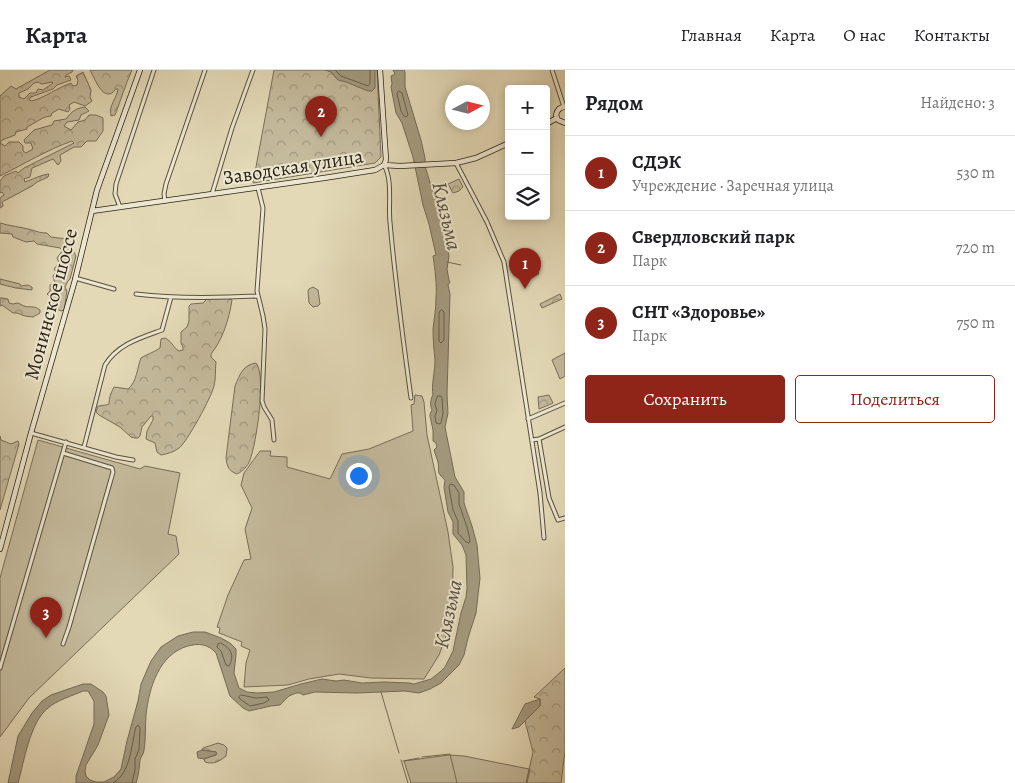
<!DOCTYPE html>
<html lang="ru">
<head>
<meta charset="utf-8">
<style>
  :root { --surface:#fff; --page:#f2f2f2; --text:#202124; --muted:#757577; --line:#e0e0e0; --accent:#8f2418 }
  body { margin:0; font-family:Alegreya,serif; background:var(--page); color:var(--text) }
  .controls { position:absolute; right:15px; top:15px; display:grid; overflow:hidden; border-radius:5px; box-shadow:0 2px 8px #0003 }
  .controls button { width:45px; height:45px; display:grid; place-items:center; padding:0; border:0; border-bottom:1px solid var(--line); background:var(--surface); color:var(--text); font:25px sans-serif }
  .compass { position:absolute; left:445px; top:15px; width:45px; height:45px; border-radius:50%; background:var(--surface); box-shadow:0 2px 8px #0003; rotate:83deg }
  .you { position:absolute; left:358px; top:405px; width:18px; height:18px; margin:-12px; border:4px solid #fff; border-radius:50%; background:#1a73e8; box-shadow:0 0 0 8px #1a73e833 }
  .badge { display:grid; place-items:center; width:32px; height:32px; border-radius:50%; background:var(--accent); color:#fff; font-size:16px; font-weight:700 }
  .pin { position:absolute; translate:-50% -41px; filter:drop-shadow(0 1px 2px #0008) }
  .pin::after { content:''; position:absolute; top:26px; width:18px; height:15px; background:inherit; clip-path:polygon(0 0,100% 0,50% 100%) }
  .list { margin:0; padding:0; list-style:none }
  h2 { display:flex; justify-content:space-between; align-items:center; height:65px; margin:0; padding:0 20px; font-size:21px }
  h2 small { font-size:16px; font-weight:400; color:var(--muted) }
  .list li { display:grid; grid-template-columns:32px 1fr auto; gap:15px; align-items:center; box-sizing:border-box; height:75px; padding:0 20px; border-top:1px solid var(--line) }
  .list b { display:block; font-size:19px; white-space:nowrap }
  .list p { margin:0; font-size:16px; white-space:nowrap; color:var(--muted) }
  .list em { font-size:16px; font-style:normal; color:var(--muted) }
  .actions { display:flex; gap:10px; padding:15px 20px }
  .actions a { flex:1; padding:11px 0; border:1px solid var(--accent); border-radius:5px; text-align:center; font-size:18px; color:var(--accent) }
  .actions .main { background:var(--accent); color:#fff }
  .icon { flex:none; width:28px; height:28px; fill:none; stroke:currentColor; stroke-width:2; stroke-linecap:round; stroke-linejoin:round }
  .map { position:relative; flex:none; width:565px; height:713px; overflow:hidden }
  header { display:flex; align-items:center; gap:30px; box-sizing:border-box; height:70px; padding:0 25px; background:var(--surface); border-bottom:1px solid var(--line) }
  header strong { font-size:24px }
  nav { display:flex; gap:28px; margin-inline-start:auto; font-size:18px }
  main { display:flex }
  aside { flex:1; background:var(--surface) }
  .map>svg:first-child { display:block }
  .forest { fill:url(#forest-crowns); stroke:#786e59; fill-rule:evenodd }
  .garden { fill:#c4ba9c; stroke:#786e59 }
  .water { fill:#a49b80; stroke:#746b56 }
  .lines { fill:none; stroke-linecap:round; stroke-linejoin:round }
  .shore { stroke:#685e4b; stroke-width:1 }
  .stream { stroke:#746b56; stroke-width:1 }
  .street-casing { stroke:#59503e; stroke-width:5 }
  .secondary-casing { stroke:#2b2216; stroke-width:6 }
  .street { stroke:#ede6d0; stroke-width:3 }
  .secondary { stroke:#ede6d0; stroke-width:4.5 }
  .labels { text-anchor:middle; dominant-baseline:central; stroke-width:4; stroke-linejoin:round; paint-order:stroke }
  .street-label { font-size:20px; fill:#2b2216; stroke:#ede6d0 }
  .water-label { font-size:21px; font-style:italic; fill:#554c3b; stroke:#ede6d0 }
</style>
</head>
<body>
<header>
<strong>Карта</strong>
<nav><a>Главная</a><a>Карта</a><a>О нас</a><a>Контакты</a></nav>
</header>
<main>
<div class="map">
<svg width="565" height="713" viewBox="0 0 565 713">
  <defs>
    <pattern id="forest-crowns" width="20" height="18" patternUnits="userSpaceOnUse" patternTransform="scale(1.25)"><rect width="20" height="18" fill="#c4ba9c"/><path d="M2 6a3 3 0 1 1 6 0M12 15a3 3 0 1 1 6 0" fill="none" stroke="#9f977e"/></pattern>
  </defs>
  <rect width="100%" height="100%" fill="#e3d9b7"/>
  <filter id="stains"><feTurbulence type="fractalNoise" baseFrequency=".004" numOctaves="4"/><feColorMatrix values="0 0 0 0 .2 0 0 0 0 .09 0 0 0 0 .02 0 0 0 .5 -.17"/></filter>
  <radialGradient id="worn" r=".72"><stop offset=".6" stop-color="#630" stop-opacity="0"/><stop offset="1" stop-color="#630" stop-opacity=".3"/></radialGradient>
  <!-- forest -->
  <path class="forest" d="M50 0H73L72 2 66 5 65 7 69 6 71 10 57 15 53 19 31 27 29 30 32 31C46 27 57 18 71 13L73 16 77 15 78 10 76 6 83 2 91 20 90 27 92 31 85 36 74 32 69 35 70 39 68 42 59 39 52 43 51 46C43 46 34 54 27 57V59L16 62 15 65 2 70 0 73 5 76 9 72H19L23 76V81L26 83 33 79 31 73H25L24 70 34 60 52 55 54 51 66 49C71 42 76 38 85 37L89 41 81 45 79 50 67 52 64 56 71 60 78 52 85 50 89 45H96L103 48V61L96 71H87L81 77H74L60 85 61 91 58 95 53 89 32 98 30 107 24 109 25 112C31 110 43 104 49 104L48 107 37 112 32 116 2 132 3 136 0 138V128L4 125 2 122 0 123V111L4 106 16 101 18 103 24 98 74 73 72 71C47 80 24 94 0 106V26L11 16 16 19ZM38 12 42 14 52 12 53 13 43 20 38 19 36 23H30L24 29 19 27V23L28 19 34 13Z
    M90 0H132C125 15 121 30 115 45L111 46C108 36 117 28 118 19H116C104 35 95 9 90 0Z
    M274 0H377L381 87 375 93 253 113Z
    M459 109 463 117 459 121 453 123 448 114Z
    M0 153C10 156 21 157 32 160 38 162 41 163 47 163L51 167 67 169 76 186 70 209 68 211 65 217 67 221 64 240 61 241 52 237 57 225H55L53 228 50 227 47 224 50 221V215L55 213 53 206 56 202 54 199 59 193 57 188 63 180 60 178 37 174 34 171 26 172 13 167 12 164 0 163Z
    M536 185 540 196 536 198 539 204 534 206 528 188Z
    M0 209 20 214 21 216 28 215 32 217V220L16 218 0 214Z
    M560 224 562 229 542 238 540 234Z
    M2 228 8 229 9 233 13 234 18 233C20 234 22 235 24 236 30 238 34 235 40 240V243L33 247 25 246 17 243H13L2 235 0 236V228Z
    M228 228 232 230C229 249 223 269 211 284V287L216 292C215 300 216 309 214 316 212 326 187 372 179 378 174 382 167 384 161 385L157 382 155 373 146 369 147 361 153 350V346H151L142 357 140 366 138 368H135L131 367 120 357 99 345 96 342 98 336 106 335 109 334C109 327 111 323 114 317L128 319C137 312 137 298 141 288 147 284 153 283 160 278L161 269 165 268C173 272 173 278 179 281L183 280V277L181 273V262L187 257 189 251V236L191 234 203 233 207 229Z
    M256 293C267 306 256 374 250 390 248 396 243 401 237 404 229 401 227 397 226 388L235 316C240 304 243 295 256 293Z
    M549 325 553 333 539 339 538 327Z
    M0 366 1 370 11 374 18 371 19 374 0 440Z
    M565 598V681L561 713H526L533 682 525 651 540 636V629L534 627Z
    M218 673 224 675 227 678 226 686C220 691 213 695 205 692L204 689 216 685V682L202 680 203 678Z"/>
  <!-- garden -->
  <path class="garden" d="M313 217 318 220 320 234 318 236 313 237 309 233 308 221 309 219Z
    M565 283V306L560 309 552 290Z
    M415 325 422 326 424 332 427 365 448 462 453 497 452 550 439 585 424 609 371 608 339 604 309 609 288 615 244 617 246 593 250 580 241 576 242 572 219 563 220 558 217 557 228 525 244 490 251 489 245 459 252 438 241 415 244 403 260 381H271L270 386 287 387V397L330 409 342 384 369 379 413 361 411 335 414 334Z
    M38 370 140 399 145 396 180 403 168 464 176 466 179 484 29 628 0 667V508Z
    M449 685 464 686 529 699 526 713H411L404 691Z"/>
  <!-- water -->
  <path class="water" d="M325 0H375V18L372 21H368L346 12 338 10 331 2Z
    M393 0H404L405 2V17L421 70 425 88V96L444 158 449 186 447 199 449 210 450 212 448 215 450 224 447 324 448 343 445 357 455 407 464 422V433L472 456 477 475 480 508 476 543 468 568 464 585 459 595 441 613 430 619 419 623 405 621 357 623 315 622 303 625 300 623H296L289 626 280 635 271 636 249 641 243 638 230 626 216 583C208 574 199 573 188 576 159 584 149 618 146 645 145 656 146 668 144 680 144 684 141 686 140 690 139 698 139 705 136 713H76V706L94 654V631L88 621H83C72 626 57 630 48 638 30 652 24 692 18 713H8L18 666 32 643 42 631 51 625 83 614H91L103 622 106 626 109 645 98 675 86 695 85 701 86 706 90 710 96 712H104L114 707 121 699 127 671 138 631 141 614 151 591 161 577 178 566 193 562H205L221 568 230 573 236 579V585L234 603 239 618 247 622 257 623 274 622 301 614 322 609 336 611 344 610 362 613 384 612 409 613 414 614 431 609 440 602 445 597 453 581 461 543 466 527 467 519 466 485 462 475 453 464V452L448 442 444 417 445 410C435 401 440 402 438 392 437 388 435 384 434 380L437 377 436 373 433 371V360L430 346V344L432 340C430 336 430 330 433 325 431 316 435 301 435 290 434 280 433 270 433 259 434 249 436 239 436 228 437 214 435 200 433 186L436 185 429 154 423 135 413 87 402 53 396 43 391 17 392 14 391 6 395 4Z
    M540 629V636L519 657 512 659 525 634Z
    M202 680 216 682 217 684 204 689 198 688 197 682Z"/>
  <g class="lines">
    <!-- shore -->
    <path class="shore" d="M335 0 341 6 368 16 370 14V0
      M399 21 402 23 408 45 406 47 404 46 401 41 397 24Z
      M442 240 444 242V270L441 273 439 271V243L440 241Z
      M438 326H441L442 328 443 343 441 353 439 354 436 353 435 346 437 340 435 335 436 330Z
      M451 414 454 415 459 423V434L467 457 470 470 469 473 466 472 458 463V451L453 440 449 417Z
      M221 573C231 579 235 585 229 596L226 595 221 581 217 577 218 574Z
      M241 625 256 628 267 627 269 630 264 633 250 636 240 629 239 627Z
      M113 713C131 703 131 675 136 657L138 655 140 658 139 680 135 689V700L132 713"/>
    <!-- stream -->
    <path class="stream" d="M447 192 461 195
      M381 622 399 683
      M422 687 450 684 457 713
      M401 690 408 713
      M403 691 419 688
      M527 713 530 699"/>
    <!-- street casing -->
    <g class="street-casing">
      <path id="street" d="M552 0 564 37
        M456 93 487 152 504 192 540 423 544 468
        M384 95C393 110 388 135 390 152 395 211 403 269 411 328
        M258 118 263 138 257 221 263 246 265 259 262 331 264 337 272 350 274 370
        M212 124 232 58 253 0
        M165 131 164 124 166 114 205 0
        M120 137 115 124 116 114 154 0
        M75 208 114 219
        M136 224C176 229 218 228 258 226
        M528 349 565 333
        M31 363 116 387 133 390
        M539 369 549 428 558 450 565 448
        M532 370 539 369 565 357
        M84 377 105 295C118 274 140 268 162 260L171 227
        M63 574 69 557 113 402 112 398 63 383
        M0 598 66 372"/>
    </g>
    <!-- secondary casing -->
    <g class="secondary-casing">
      <path id="secondary" d="M380 0 386 90 384 95
        M565 37C560 37 557 40 556 45L558 50 565 53
        M546 54 557 48
        M384 95 400 96 456 93 476 88 509 73
        M92 141 324 108 375 100 384 95
        M0 479 31 363 75 210 97 120 140 0"/>
    </g>
    <!-- street -->
    <use href="#street" class="street"/>
    <!-- secondary -->
    <use href="#secondary" class="secondary"/>
  </g>
  <g class="labels">
    <!-- street labels -->
    <g class="street-label">
      <text transform="translate(293 97) rotate(-9)">Заводская улица</text>
      <text transform="translate(51 234) rotate(-75)">Монинское шоссе</text>
    </g>
    <!-- water labels -->
    <g class="water-label">
      <text transform="translate(447 146) rotate(77)">Клязьма</text>
      <text transform="translate(448 544) rotate(-78)">Клязьма</text>
    </g>
  </g>
  <rect width="100%" height="100%" filter="url(#stains)"/>
  <rect width="100%" height="100%" fill="url(#worn)"/>
</svg>
<div class="controls">
<button>+</button>
<button>−</button>
<button><svg class="icon" aria-label="layers" viewBox="0 0 24 24"><path d="M12 4l9 5-9 5-9-5zM3 14l9 5 9-5"/></svg></button>
</div>
<svg class="compass" viewBox="-18 -18 36 36"><path d="M0-13l5 13h-10z" fill="#e53935"/><path d="M0 13l5-13h-10z" fill="#757577"/></svg>
<div class="you"></div>
<div class="pin badge" style="left:525px;top:219px">1</div>
<div class="pin badge" style="left:321px;top:67px">2</div>
<div class="pin badge" style="left:46px;top:568px">3</div>
</div>
<aside>
<h2>Рядом<small>Найдено: 3</small></h2>
<ul class="list">
<li><span class="badge">1</span><div><b>СДЭК</b><p>Учреждение · Заречная улица</p></div><em>530 m</em></li>
<li><span class="badge">2</span><div><b>Свердловский парк</b><p>Парк</p></div><em>720 m</em></li>
<li><span class="badge">3</span><div><b>СНТ «Здоровье»</b><p>Парк</p></div><em>750 m</em></li>
</ul>
<div class="actions"><a class="main">Сохранить</a><a>Поделиться</a></div>
</aside>
</main>
</body>
</html>
